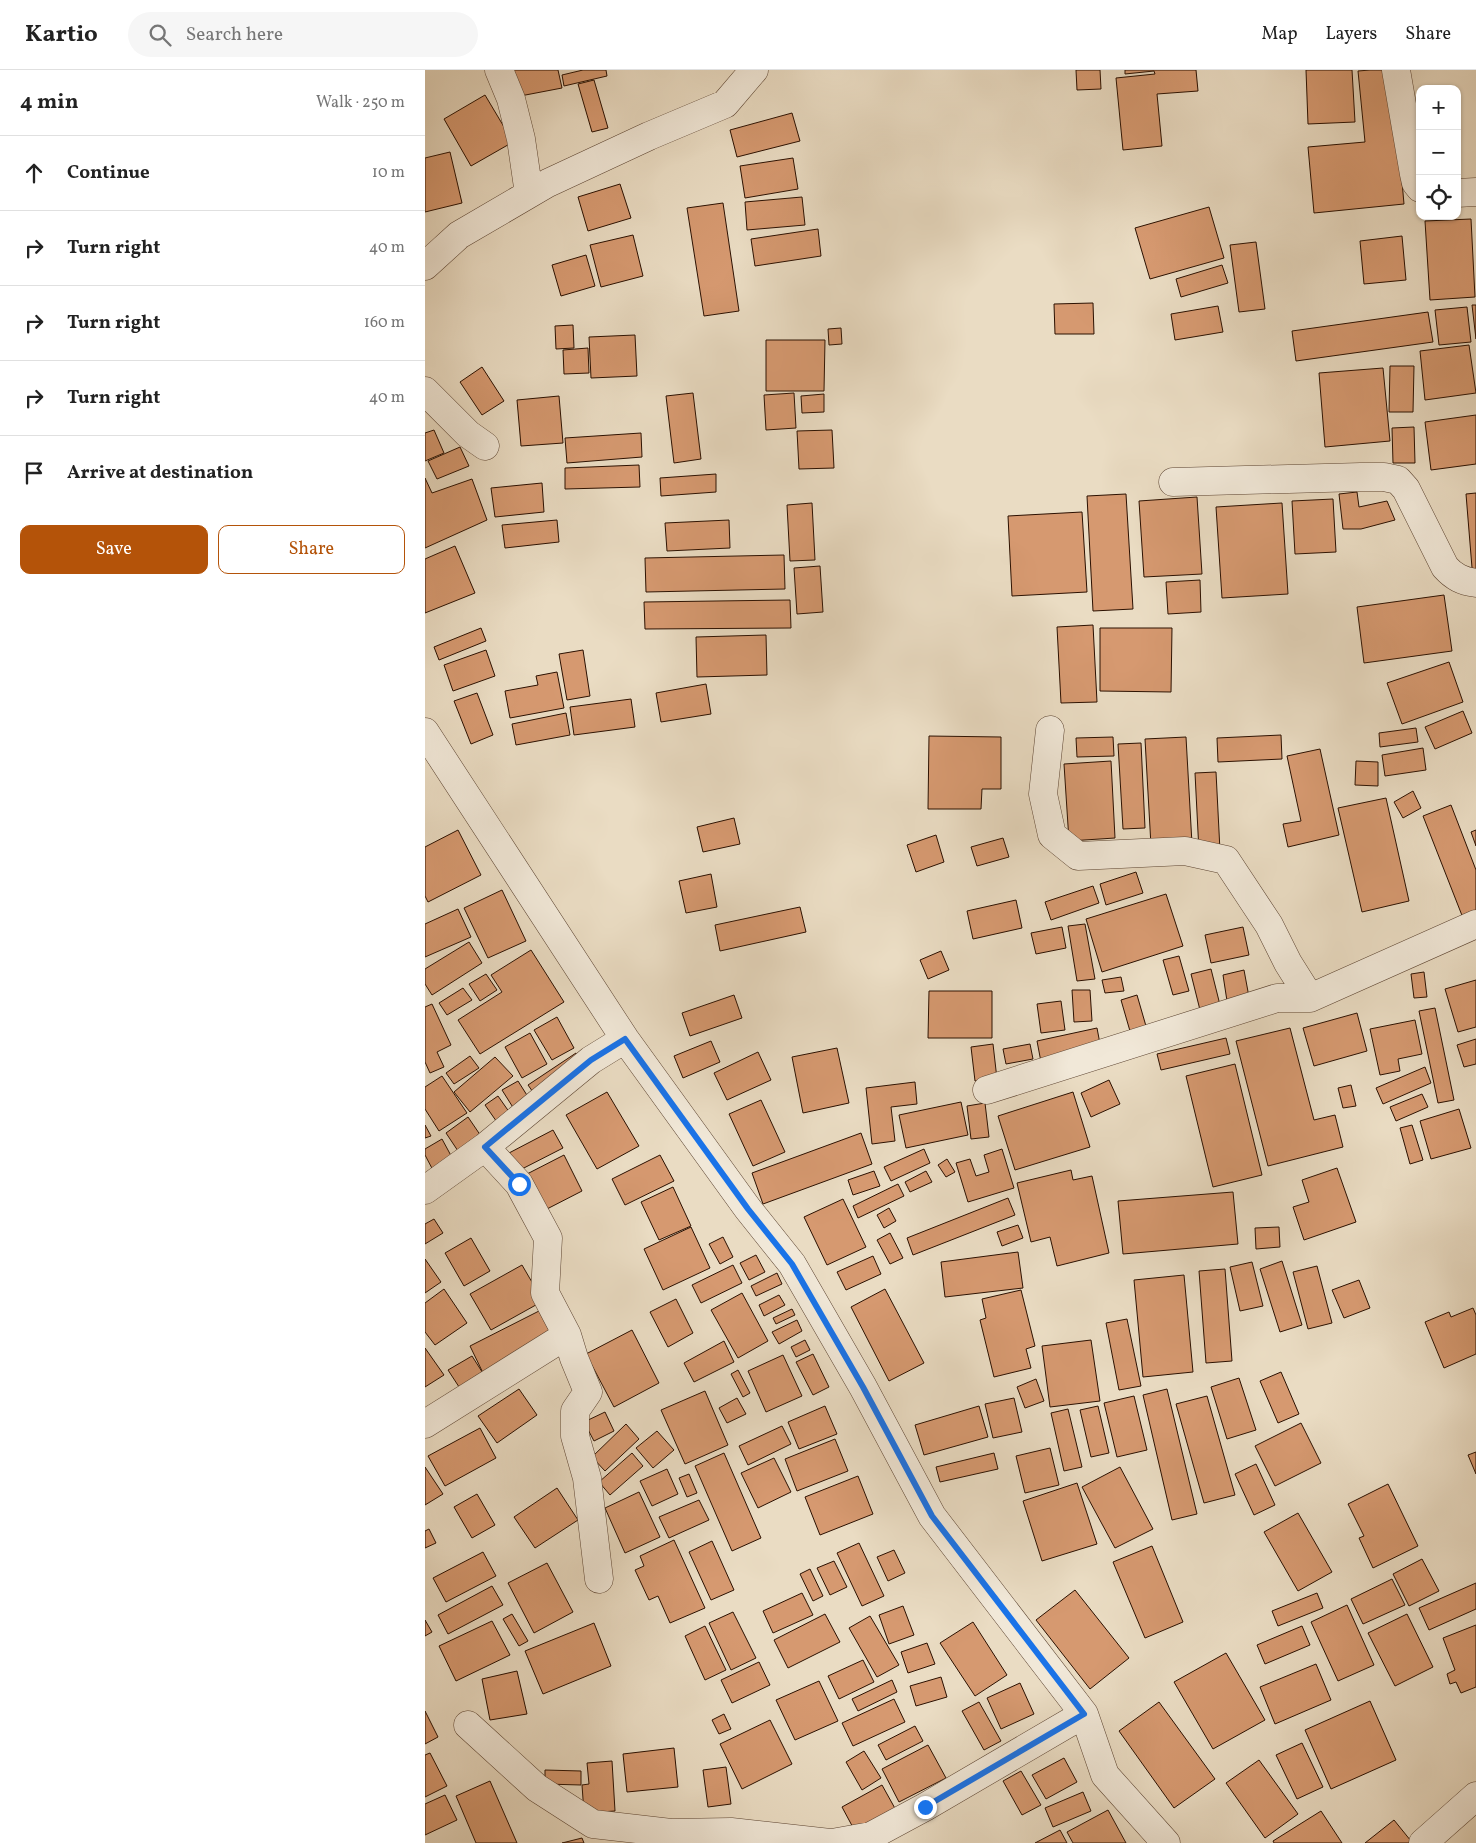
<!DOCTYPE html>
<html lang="en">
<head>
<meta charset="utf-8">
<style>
  :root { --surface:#fff; --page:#f6f6f6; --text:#222; --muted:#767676; --line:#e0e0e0; --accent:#b45309 }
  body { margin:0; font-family:Vollkorn,serif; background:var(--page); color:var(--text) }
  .controls { position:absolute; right:15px; top:15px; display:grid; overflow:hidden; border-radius:10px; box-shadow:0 1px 4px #0004 }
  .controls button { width:45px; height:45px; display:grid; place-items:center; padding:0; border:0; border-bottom:1px solid var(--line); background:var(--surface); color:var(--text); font:25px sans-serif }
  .stop { position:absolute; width:15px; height:15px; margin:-11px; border:4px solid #1a73e8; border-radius:50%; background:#fff }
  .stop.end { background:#1a73e8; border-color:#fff; box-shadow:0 1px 5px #0008 }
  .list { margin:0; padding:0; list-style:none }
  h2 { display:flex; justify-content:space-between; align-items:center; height:65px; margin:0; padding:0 20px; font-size:21px }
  h2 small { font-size:16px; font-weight:400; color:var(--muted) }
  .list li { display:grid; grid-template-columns:32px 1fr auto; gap:15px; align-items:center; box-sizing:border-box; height:75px; padding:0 20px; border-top:1px solid var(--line) }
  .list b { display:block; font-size:19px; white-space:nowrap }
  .list em { font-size:16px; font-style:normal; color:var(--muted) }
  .actions { display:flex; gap:10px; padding:15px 20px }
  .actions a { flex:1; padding:11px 0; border:1px solid var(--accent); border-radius:10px; text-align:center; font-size:18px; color:var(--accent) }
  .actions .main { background:var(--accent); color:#fff }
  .icon { flex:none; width:28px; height:28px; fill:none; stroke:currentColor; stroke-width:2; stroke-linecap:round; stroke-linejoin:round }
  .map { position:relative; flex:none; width:1051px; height:1773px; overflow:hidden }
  header { display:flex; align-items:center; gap:30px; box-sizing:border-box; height:70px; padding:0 25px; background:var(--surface); border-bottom:1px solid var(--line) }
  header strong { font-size:24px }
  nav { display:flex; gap:28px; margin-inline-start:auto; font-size:18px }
  .search { width:350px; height:45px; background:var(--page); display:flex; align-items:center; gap:12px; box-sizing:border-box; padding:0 18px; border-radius:28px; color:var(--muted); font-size:19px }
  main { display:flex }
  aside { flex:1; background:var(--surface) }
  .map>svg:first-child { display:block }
  .building { fill:#d69970; stroke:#2b1000 }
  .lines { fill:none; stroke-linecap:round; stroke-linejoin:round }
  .minor-casing { stroke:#5b4331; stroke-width:29 }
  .minor { stroke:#f1e8d8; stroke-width:28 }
  .route { stroke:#1a73e8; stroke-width:6 }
</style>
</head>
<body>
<header>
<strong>Kartio</strong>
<div class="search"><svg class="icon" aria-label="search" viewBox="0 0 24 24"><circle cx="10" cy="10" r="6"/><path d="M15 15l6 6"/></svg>Search here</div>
<nav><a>Map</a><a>Layers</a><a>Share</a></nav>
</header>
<main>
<aside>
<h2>4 min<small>Walk · 250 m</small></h2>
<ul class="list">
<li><svg class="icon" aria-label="ahead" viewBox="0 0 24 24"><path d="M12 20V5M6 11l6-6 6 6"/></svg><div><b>Continue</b></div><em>10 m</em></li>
<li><svg class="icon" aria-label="right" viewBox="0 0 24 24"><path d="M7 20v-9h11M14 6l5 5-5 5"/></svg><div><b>Turn right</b></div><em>40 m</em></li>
<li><svg class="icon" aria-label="right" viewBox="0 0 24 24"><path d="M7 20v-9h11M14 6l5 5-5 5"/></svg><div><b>Turn right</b></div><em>160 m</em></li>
<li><svg class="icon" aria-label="right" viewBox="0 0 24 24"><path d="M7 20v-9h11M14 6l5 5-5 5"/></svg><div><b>Turn right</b></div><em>40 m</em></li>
<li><svg class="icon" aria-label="arrive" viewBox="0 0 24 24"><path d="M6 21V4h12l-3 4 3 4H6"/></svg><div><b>Arrive at destination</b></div></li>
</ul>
<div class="actions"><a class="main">Save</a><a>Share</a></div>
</aside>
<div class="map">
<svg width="1051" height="1773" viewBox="0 0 1051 1773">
  <rect width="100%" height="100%" fill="#eadcc3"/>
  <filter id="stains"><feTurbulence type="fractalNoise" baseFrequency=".004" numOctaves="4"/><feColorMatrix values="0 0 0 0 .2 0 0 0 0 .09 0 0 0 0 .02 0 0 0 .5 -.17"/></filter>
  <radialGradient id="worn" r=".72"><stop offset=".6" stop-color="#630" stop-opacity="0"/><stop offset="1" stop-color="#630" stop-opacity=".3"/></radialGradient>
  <!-- building -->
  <path class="building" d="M84 0H133L137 18 90 27Z
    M158 0H181L182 6 139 16 137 5Z
    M651 0H675L676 19 652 20Z
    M700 0H771L773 21 732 24 737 76 698 80 691 8 730 4 729 1 700 4Z
    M881 0H927L930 52 883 54Z
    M945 0H967L979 134 889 143 883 77 940 72 933 1Z
    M169 10 183 58 167 62 153 14Z
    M60 25 88 72 46 96 19 49Z
    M367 43 375 71 312 87 305 60Z
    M25 82 37 133 0 142V88Z
    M368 88 373 119 320 128 315 96Z
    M195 114 206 148 163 161 153 127Z
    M377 127 380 155 322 160 320 132Z
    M298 133 314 241 279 246 262 138Z
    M784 137 799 188 725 209 710 158Z
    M1046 149 1050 227 1005 230 1000 151Z
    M393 159 396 186 330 196 326 169Z
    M208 165 218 206 176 217 165 175Z
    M977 166 981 210 939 214 935 171Z
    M831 172 840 239 814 242 805 175Z
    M161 185 170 216 136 226 127 195Z
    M797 195 803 213 756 227 751 209Z
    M668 233 669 264H630L629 234Z
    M1047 235H1051V269Z
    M793 236 798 262 750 270 746 244Z
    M1042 237 1046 272 1014 275 1010 240Z
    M1003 242 1008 272 871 291 867 261Z
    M148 255 149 278 131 279 130 256Z
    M416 258 417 274 404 275 403 259Z
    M210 265 212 306 166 308 164 267Z
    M341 270H400L399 321H341Z
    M1044 275 1051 323 1000 330 995 281Z
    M163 278 164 303 139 304 138 280Z
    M965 296H989L988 342H964Z
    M57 297 79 331 57 345 35 312Z
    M958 298 965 371 900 377 894 303Z
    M268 323 276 389 249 393 241 326Z
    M369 323 371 358 341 360 339 325Z
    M399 324V342L377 343 376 326Z
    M134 326 138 373 96 376 92 330Z
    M1051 345V394L1006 400 1000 352Z
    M989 357 990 393H968L967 358Z
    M9 360 19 383 0 391V363Z
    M407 360 409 398 374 399 372 361Z
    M216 363 217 387 142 393 140 368Z
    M35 377 44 396 12 409 3 391Z
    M214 395 215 417 140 419V398Z
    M291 404V422L236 426 235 408Z
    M0 408 7 423 47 409 62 450 0 478Z
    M117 413 119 442 70 447 66 418Z
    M932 422 934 437 962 431 970 450 936 459H918L914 424Z
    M1051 423V509L1048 510 1041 424Z
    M701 424 708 539 668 541 662 426Z
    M772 427 777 504 719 507 714 431Z
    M908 429 911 482 870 484 867 431Z
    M387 433 390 490 365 491 362 435Z
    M857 433 863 524 797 528 791 437Z
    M657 442 662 522 587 526 583 446Z
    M132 450 134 472 80 478 77 455Z
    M304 450 305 478 242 481 240 453Z
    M30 476 50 523 0 543V489Z
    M359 485 360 519 221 522 220 488Z
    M395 496 398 542 372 544 369 498Z
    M775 510 776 542 743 544 741 512Z
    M1019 525 1027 581 939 593 932 537Z
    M365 530 366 558 220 559 219 532Z
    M668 555 672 632 636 633 632 557Z
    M56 558 61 571 14 590 9 577Z
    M675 558H747L746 622 675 621Z
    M341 565 342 605 272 607 271 567Z
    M61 580 70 606 28 621 19 595Z
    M158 580 165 626 142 630 134 584Z
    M1024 592 1038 632 977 654 962 613Z
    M132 602 139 638 85 648 80 621 113 615 111 606Z
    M281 614 286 644 236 652 231 623Z
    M52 623 68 665 46 674 29 631Z
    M206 629 210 657 149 665 145 637Z
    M1038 641 1047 663 1010 679 1000 657Z
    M141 643 145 665 91 675 87 654Z
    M991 658 993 672 955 677 954 663Z
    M856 665 857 689 793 692 792 668Z
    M504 666 576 667V719H557L556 739H503Z
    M688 667 689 686 652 687 651 668Z
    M761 667 767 774 726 776 720 669Z
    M716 673 720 758 698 759 693 674Z
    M998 678 1001 700 960 706 957 685Z
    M895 679 914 765 863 777 858 754 876 751 862 686Z
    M686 691 690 768 644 771 639 694Z
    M931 691 953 692V716L930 715Z
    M791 702 795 781 774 782 770 703Z
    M988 721 996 738 978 748 969 732Z
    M961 728 984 831 937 842 913 738Z
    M1026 735 1051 800V843L1038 848 998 746Z
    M309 748 315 774 278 782 272 757Z
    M33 760 56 805 3 832 0 826V777Z
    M1051 760V776L1046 762Z
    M511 765 519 792 491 802 482 775Z
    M578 768 584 787 552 796 546 777Z
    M711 802 718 823 681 835 675 814Z
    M286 804 292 837 261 843 254 811Z
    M668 816 674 833 626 850 620 832Z
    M77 820 101 871 63 888 39 838Z
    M741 824 758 876 677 902 661 849Z
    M591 830 597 858 548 869 542 841Z
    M375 837 381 862 295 881 290 855Z
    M33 839 46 867 0 887V854Z
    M660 854 670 909 652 911 643 856Z
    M637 857 641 878 611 884 606 863Z
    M818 857 824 885 786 893 780 865Z
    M44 872 57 893 7 925 0 914V899Z
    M106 880 139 932 55 984 33 950 77 922 66 905Z
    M516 881 524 900 503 909 495 890Z
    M754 886 764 921 748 925 738 890Z
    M786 899 796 939 776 944 766 904Z
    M819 900 824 927 802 931 798 905Z
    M999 902 1002 927 989 928 986 904Z
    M61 904 72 920 55 931 44 914Z
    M696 907 699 921 680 923 677 910Z
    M1051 910V957L1033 962 1020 919Z
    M38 918 47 930 22 945 14 933Z
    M647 920H665L667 951 649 952Z
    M504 921H567V968H503Z
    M309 925 317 948 265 966 257 943Z
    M712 925 723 963 707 968 696 930Z
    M636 931 640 960 616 963 612 934Z
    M7 934 26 975 12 982 19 997 5 1003 0 992V937Z
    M1010 938 1029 1030 1013 1033 994 941Z
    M932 943 942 981 889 996 878 958Z
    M132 947 149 978 127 990 109 960Z
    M990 950 997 984 973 989 975 1001 955 1005 945 959Z
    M672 958 676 979 616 992 612 971Z
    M865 958 889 1050 910 1045 918 1077 843 1096 811 971Z
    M105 963 122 994 97 1008 80 977Z
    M801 968 805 984 736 1000 732 984Z
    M1051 969V994L1039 997 1032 975Z
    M286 971 295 992 258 1008 249 986Z
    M568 974 572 1009 550 1011 546 977Z
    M605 974 608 989 581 994 578 979Z
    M412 978 424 1033 378 1043 367 987Z
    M333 982 346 1010 302 1030 289 1003Z
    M151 983 157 993 110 1025 103 1015Z
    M45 986 54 998 29 1014 21 1003Z
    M70 987 88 1006 45 1042 29 1022Z
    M810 994 837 1105 788 1117 761 1006Z
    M1000 997 1006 1013 958 1034 951 1018Z
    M17 1006 42 1043 14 1061 0 1039V1017Z
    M684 1010 695 1034 666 1047 656 1023Z
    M93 1011 105 1030 89 1039 77 1020Z
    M490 1012 492 1034 466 1037 470 1071 447 1074 441 1018Z
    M926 1015 931 1036 918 1038 913 1018Z
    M182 1022 214 1076 172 1099 141 1045Z
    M648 1022 665 1077 590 1100 573 1046Z
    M997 1024 1003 1037 971 1051 965 1037Z
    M73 1026 87 1046 74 1055 60 1035Z
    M336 1030 360 1082 328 1096 304 1044Z
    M536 1032 543 1065 481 1078 474 1045Z
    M560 1033 564 1067 546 1069 542 1036Z
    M1034 1039 1046 1078 1006 1089 995 1051Z
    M43 1047 58 1069 35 1084 21 1063Z
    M0 1055 6 1066 0 1068Z
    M987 1055 998 1090 985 1094 975 1058Z
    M128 1060 138 1078 93 1101 84 1083Z
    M436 1063 447 1094 338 1134 327 1103Z
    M17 1069 30 1093 10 1104 0 1085V1079Z
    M499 1079 505 1093 466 1111 459 1097Z
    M577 1079 589 1118 543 1132 531 1093 545 1089 551 1106 564 1102 559 1085Z
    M139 1085 157 1121 120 1140 102 1104Z
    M235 1085 249 1111 200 1135 187 1109Z
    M522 1089 530 1102 521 1107 513 1095Z
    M912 1098 931 1152 879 1170 868 1137 884 1132 877 1110Z
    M646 1100 648 1110 667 1106 684 1183 632 1196 625 1167 606 1172 592 1113Z
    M449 1101 455 1116 428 1125 423 1110Z
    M501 1101 507 1112 485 1122 480 1112Z
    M473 1114 479 1126 433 1148 428 1136Z
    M248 1117 266 1156 234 1170 216 1132Z
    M808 1122 813 1174 698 1184 693 1131Z
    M583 1128 590 1145 488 1185 482 1168Z
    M418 1129 441 1177 402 1195 379 1147Z
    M464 1138 471 1151 459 1158 452 1145Z
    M9 1149 18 1163 0 1174V1154Z
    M593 1155 598 1168 577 1176 572 1162Z
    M266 1157 285 1198 238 1220 219 1179Z
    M854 1157 855 1177 831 1179 830 1158Z
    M465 1163 478 1188 465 1194 452 1170Z
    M298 1167 308 1187 295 1194 284 1174Z
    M46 1168 65 1201 39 1216 20 1183Z
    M593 1182 598 1218 520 1227 516 1192Z
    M331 1185 340 1202 324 1210 315 1193Z
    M448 1186 456 1204 421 1220 412 1202Z
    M0 1189 16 1212 0 1223Z
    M857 1191 877 1255 855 1262 835 1199Z
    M827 1192 838 1236 815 1241 805 1197Z
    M97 1195 118 1231 66 1260 45 1224Z
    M308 1195 317 1213 276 1233 267 1215Z
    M892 1196 907 1253 883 1259 868 1202Z
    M800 1199 807 1291 781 1293 774 1201Z
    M352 1203 357 1214 331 1226 326 1216Z
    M759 1205 768 1302 718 1307 709 1210Z
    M934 1210 945 1238 919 1248 907 1220Z
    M19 1219 42 1253 10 1275 0 1262V1233Z
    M460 1219 499 1293 464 1311 426 1237Z
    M596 1220 610 1276 601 1279 606 1298 569 1307 555 1250 561 1248 557 1229Z
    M317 1223 343 1271 313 1288 286 1240Z
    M354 1225 360 1235 339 1246 334 1235Z
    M251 1229 268 1263 243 1277 225 1242Z
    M1048 1238 1051 1245V1284L1019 1298 1000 1252 1024 1242 1026 1247Z
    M367 1239 370 1245 351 1254 348 1248Z
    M114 1241 129 1270 59 1305 45 1276Z
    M702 1249 716 1316 694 1320 681 1253Z
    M372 1250 377 1261 354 1274 347 1262Z
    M207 1260 234 1313 189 1337 161 1284Z
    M380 1270 385 1280 371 1287 366 1277Z
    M666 1270 675 1331 625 1337 617 1276Z
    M299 1271 309 1292 269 1312 259 1293Z
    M0 1278 19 1305 0 1317Z
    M388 1284 404 1317 388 1325 371 1292Z
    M358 1285 377 1326 341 1342 323 1301Z
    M47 1286 61 1308 38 1323 23 1300Z
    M313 1300 325 1323 318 1327 306 1304Z
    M856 1302 874 1344 853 1353 835 1311Z
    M814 1308 831 1360 802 1369 786 1317Z
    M611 1309 619 1331 600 1338 592 1317Z
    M94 1319 112 1345 72 1373 53 1346Z
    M742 1319 772 1444 747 1450 718 1325Z
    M280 1321 303 1375 260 1394 236 1340Z
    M709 1326 722 1380 692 1387 679 1333Z
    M782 1326 810 1425 779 1433 751 1334Z
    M312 1328 321 1344 302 1353 294 1338Z
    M589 1328 597 1362 568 1368 560 1334Z
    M400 1336 412 1364 374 1379 363 1352Z
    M554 1336 563 1367 499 1385 490 1355Z
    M673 1336 684 1383 666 1387 655 1340Z
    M643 1339 657 1397 639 1401 626 1343Z
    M180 1342 189 1361 169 1371 159 1352Z
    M876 1353 896 1393 850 1416 830 1376Z
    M201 1354 214 1369 180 1401 167 1387Z
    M357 1356 366 1374 323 1395 314 1376Z
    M55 1358 71 1388 20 1416 3 1386Z
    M232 1361 249 1380 228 1398 211 1378Z
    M410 1369 423 1401 372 1421 360 1389Z
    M625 1378 634 1415 600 1423 591 1386Z
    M1051 1382V1404L1043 1385Z
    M207 1383 218 1396 185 1425 174 1412Z
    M299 1383 336 1468 307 1481 270 1396Z
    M569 1383 573 1399 515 1412 511 1397Z
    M349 1388 366 1422 333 1438 316 1403Z
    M831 1394 850 1435 829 1445 810 1404Z
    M0 1397 18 1424 0 1435Z
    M695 1397 728 1459 690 1478 657 1417Z
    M242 1399 253 1424 227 1436 215 1411Z
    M264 1404 272 1423 262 1427 254 1408Z
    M433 1406 448 1444 395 1465 380 1427Z
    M652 1413 672 1474 617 1491 598 1431Z
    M963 1414 993 1476 948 1498 934 1468 939 1466 923 1434Z
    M132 1418 153 1450 110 1478 89 1447Z
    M214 1422 235 1467 200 1483 180 1438Z
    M52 1424 70 1455 47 1468 29 1437Z
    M274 1430 284 1450 244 1468 234 1447Z
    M873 1443 907 1502 873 1521 839 1462Z
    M4 1459 11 1473 0 1478V1461Z
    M249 1470 280 1538 245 1553 233 1526 224 1530 210 1500 219 1496 215 1486Z
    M287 1471 309 1520 286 1530 264 1482Z
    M434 1473 459 1526 437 1536 412 1483Z
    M727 1476 758 1552 720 1568 688 1492Z
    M469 1480 480 1503 463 1511 452 1487Z
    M58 1482 71 1506 21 1532 8 1508Z
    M997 1489 1014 1521 984 1536 968 1504Z
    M409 1491 422 1517 405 1525 392 1498Z
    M122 1493 148 1542 109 1563 83 1513Z
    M385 1499 398 1526 388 1531 375 1504Z
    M967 1509 980 1535 938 1554 926 1529Z
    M1051 1513V1539L1004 1560 994 1538Z
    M67 1516 78 1535 23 1564 13 1545Z
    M650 1520 704 1588 665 1619 611 1550Z
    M377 1523 388 1545 348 1563 338 1541Z
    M892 1523 898 1538 853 1556 847 1541Z
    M922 1535 949 1595 913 1611 886 1552Z
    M478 1536 489 1565 464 1574 454 1545Z
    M308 1542 331 1588 306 1600 284 1553Z
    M87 1544 103 1571 94 1576 78 1549Z
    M400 1544 415 1572 363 1598 349 1570Z
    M982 1544 1008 1597 970 1616 943 1563Z
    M445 1546 474 1595 452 1607 424 1558Z
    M0 1550 7 1562 0 1566Z
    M67 1551 85 1585 31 1611 14 1576Z
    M548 1552 582 1605 550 1626 515 1573Z
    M169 1553 186 1596 118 1624 100 1581Z
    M1051 1555V1617L1036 1623 1031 1612 1025 1614 1022 1604 1030 1600 1018 1568Z
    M280 1556 301 1600 280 1610 260 1566Z
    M877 1556 885 1575 840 1594 832 1575Z
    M502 1573 510 1594 483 1603 476 1582Z
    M801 1583 840 1650 788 1679 749 1612Z
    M438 1590 449 1612 414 1629 403 1606Z
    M334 1592 345 1615 307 1633 296 1610Z
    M891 1594 906 1630 850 1654 835 1617Z
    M92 1601 102 1644 65 1650 57 1609Z
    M516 1607 522 1627 491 1636 485 1616Z
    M467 1610 472 1622 433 1641 427 1629Z
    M394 1611 413 1651 370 1670 351 1630Z
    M595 1613 609 1644 576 1659 562 1628Z
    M469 1629 480 1652 428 1676 417 1653Z
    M945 1631 971 1690 906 1719 880 1660Z
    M554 1632 576 1671 559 1680 537 1641Z
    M734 1632 790 1709 749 1738 694 1661Z
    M0 1641 13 1667 0 1674Z
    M299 1644 306 1659 294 1664 287 1650Z
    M345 1650 367 1694 317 1719 295 1674Z
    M490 1656 498 1671 461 1690 453 1675Z
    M877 1673 898 1717 872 1729 851 1685Z
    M503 1675 521 1708 474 1732 457 1699Z
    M249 1678 253 1717 202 1722 198 1684Z
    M439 1681 456 1708 437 1720 421 1692Z
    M5 1683 22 1716 0 1727V1685Z
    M639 1688 652 1712 621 1729 607 1705Z
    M834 1690 873 1744 840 1768 801 1713Z
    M187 1691 190 1741 159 1743 157 1715 164 1714 162 1693Z
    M301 1697 306 1734 283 1737 278 1700Z
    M120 1700 156 1701V1715L120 1714Z
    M596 1701 616 1735 597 1745 578 1711Z
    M65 1711 92 1773H51L31 1726Z
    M457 1715 472 1742 432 1765 417 1737Z
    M658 1722 666 1741 628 1757 620 1738Z
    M20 1725 32 1750 0 1765V1734Z
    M683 1740 701 1773H648L642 1762Z
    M896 1741 917 1773H849L848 1771Z
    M969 1750 986 1771 984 1773H940Z
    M635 1760 642 1773H610Z
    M157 1768 159 1773H137Z"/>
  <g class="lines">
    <!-- minor casing -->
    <g class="minor-casing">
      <path id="minor" d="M74 0 86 29 96 69 104 124
        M971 0 989 104 991 113 995 118
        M1032 123 1051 122
        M0 196 34 165 123 113 224 66 300 34 329 0
        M0 321 43 364 60 376
        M748 412 936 407H959L973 410 981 419 1020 497C1029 507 1037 511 1051 513
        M625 660 618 724 627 765 653 786 760 781 801 790 844 855 863 893 885 928
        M0 662 200 969 323 1139 367 1194 438 1317 507 1446 659 1644 680 1705 741 1773
        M562 1020 852 928H885L1051 854
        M60 1077 94 1114 123 1168 120 1223 142 1265 149 1288 163 1322 150 1341V1366L162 1408 174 1509
        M0 1120 60 1077 166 990 200 969
        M0 1354 142 1265
        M43 1655 112 1718 168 1754 246 1763 306 1762 405 1773
        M407 1773 446 1766 500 1737 659 1644
        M998 1773 1051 1726"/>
    </g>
    <!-- minor -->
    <use href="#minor" class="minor"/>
  </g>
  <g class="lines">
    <!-- route -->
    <path class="route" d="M94 1114 60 1077 166 990 200 969 323 1139 367 1194 438 1317 507 1446 659 1644 500 1737"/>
  </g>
  <rect width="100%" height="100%" filter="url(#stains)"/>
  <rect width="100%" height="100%" fill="url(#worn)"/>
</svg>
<div class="controls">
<button>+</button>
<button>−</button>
<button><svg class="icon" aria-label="locate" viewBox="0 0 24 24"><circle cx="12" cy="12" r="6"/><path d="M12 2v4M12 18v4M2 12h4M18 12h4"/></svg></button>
</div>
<div class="stop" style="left:94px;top:1114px"></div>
<div class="stop end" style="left:500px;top:1737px"></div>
</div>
</main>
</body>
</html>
